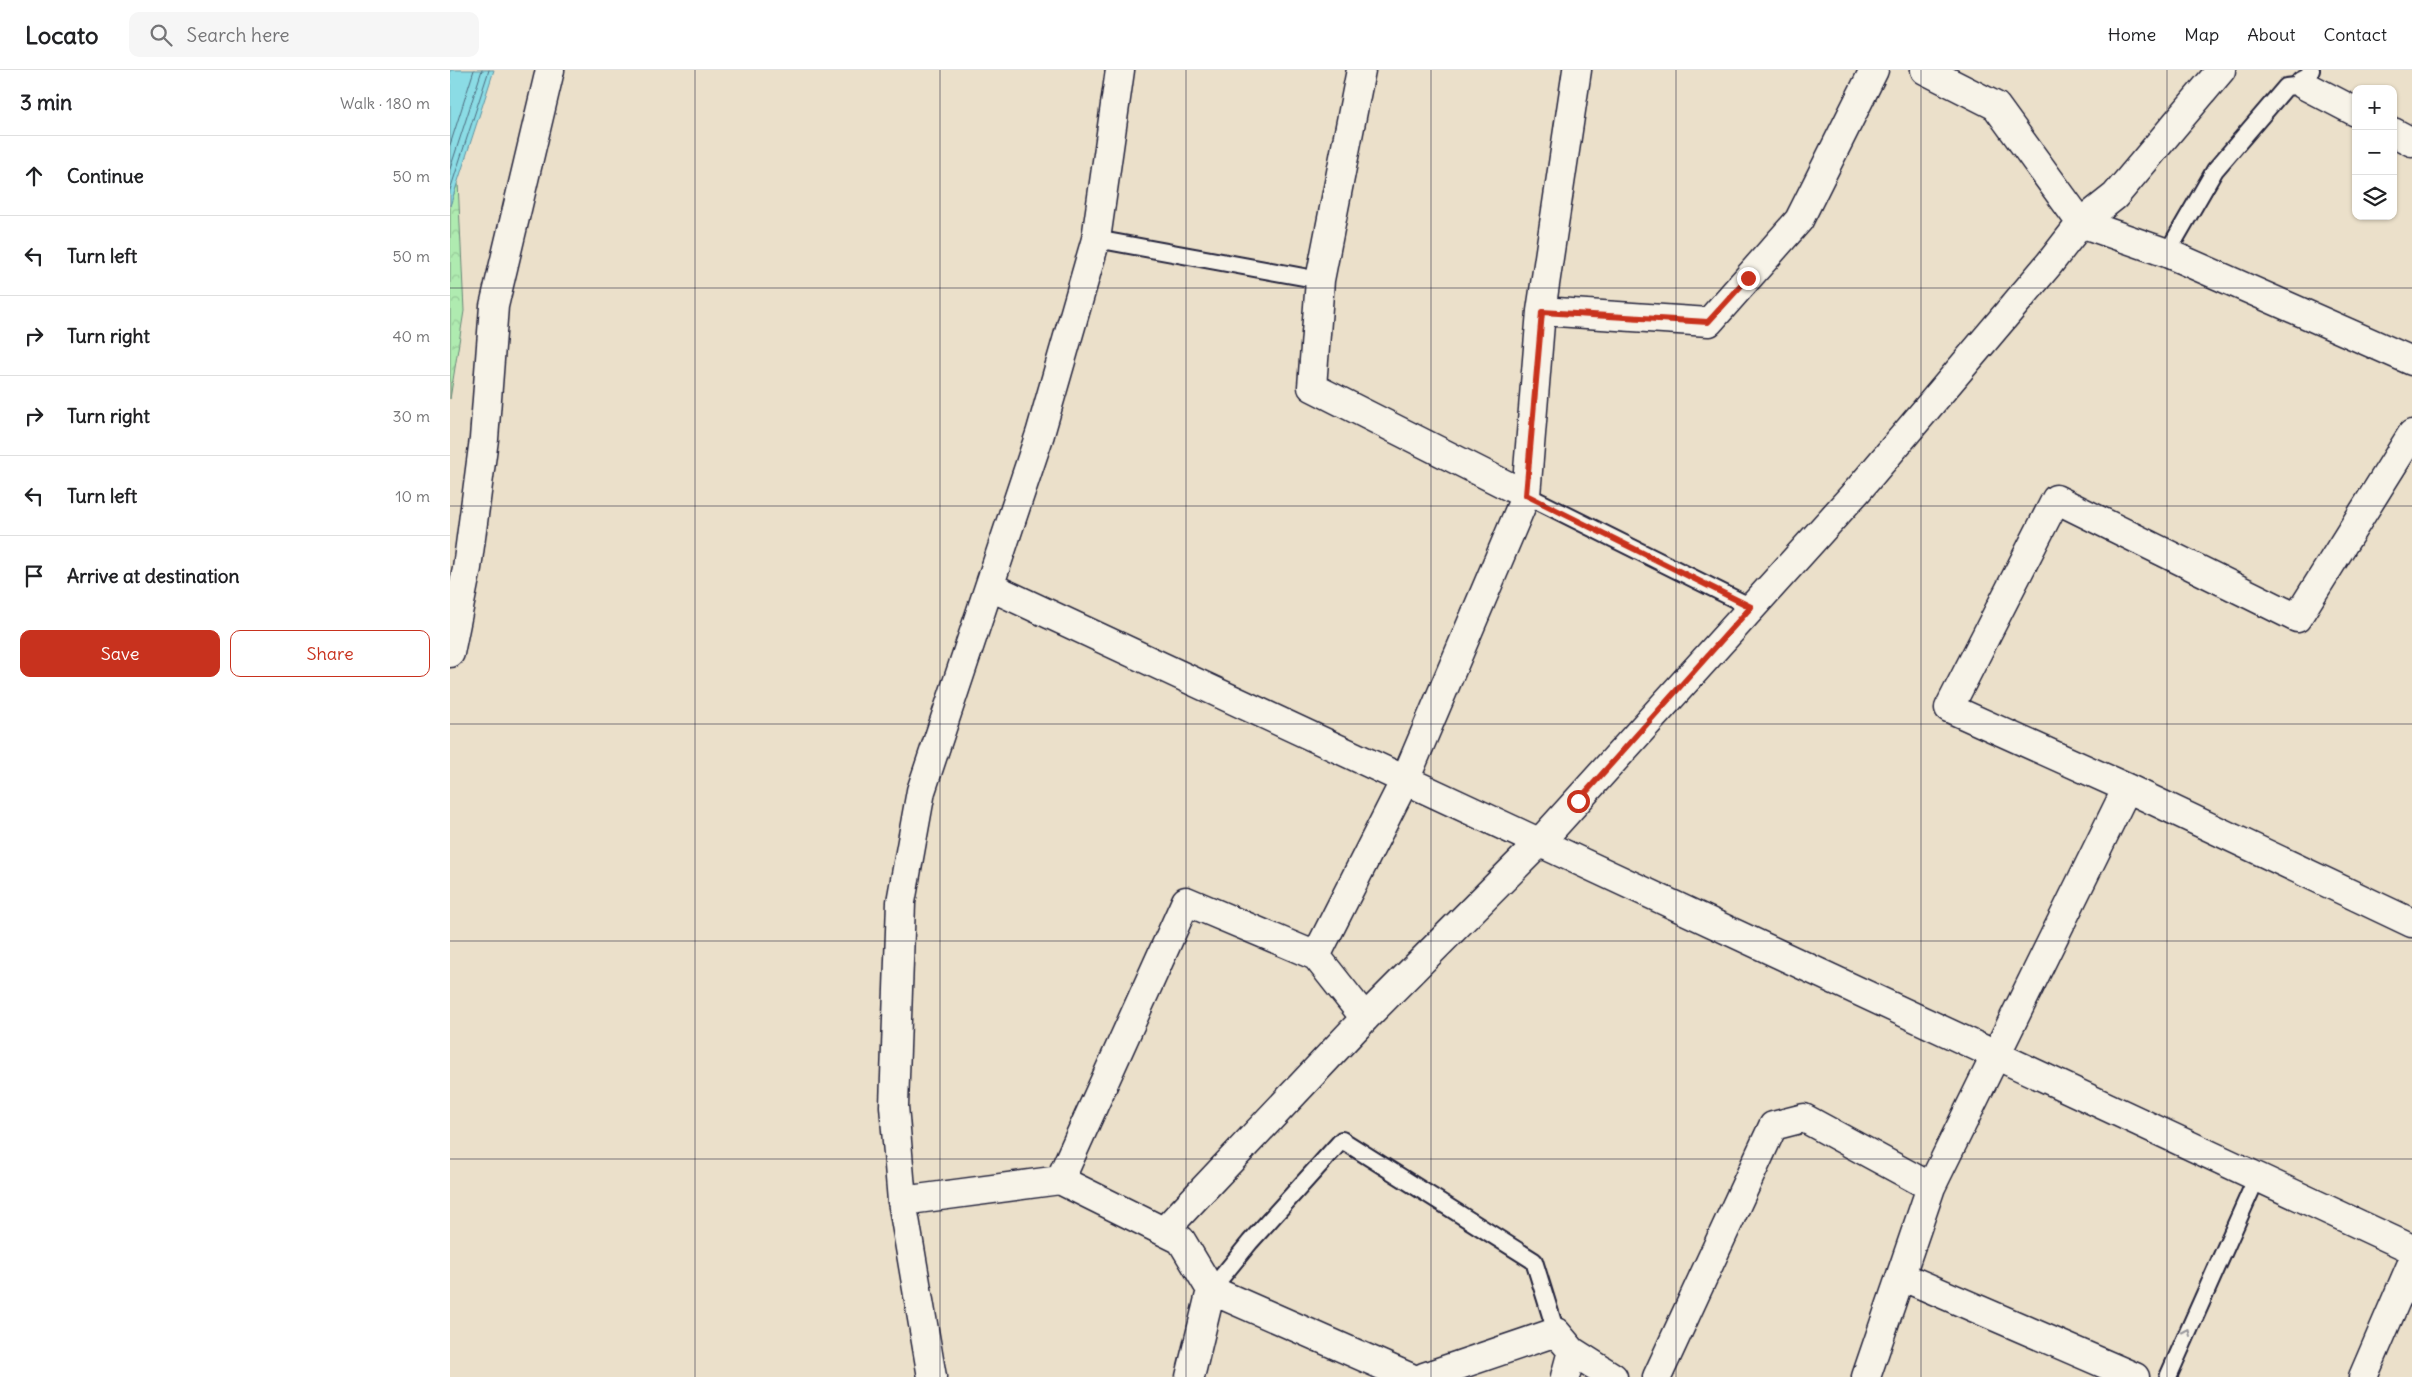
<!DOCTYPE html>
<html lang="en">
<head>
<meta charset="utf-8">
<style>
  :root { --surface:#fff; --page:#f6f6f6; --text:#202124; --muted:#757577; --line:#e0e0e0; --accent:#c8321e }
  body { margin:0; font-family:Delius,sans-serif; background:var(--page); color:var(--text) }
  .controls { position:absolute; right:15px; top:15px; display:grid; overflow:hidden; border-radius:10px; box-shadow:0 1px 4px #0004 }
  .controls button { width:45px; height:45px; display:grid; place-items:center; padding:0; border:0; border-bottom:1px solid var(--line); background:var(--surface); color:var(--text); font:25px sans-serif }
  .stop { position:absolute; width:15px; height:15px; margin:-11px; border:4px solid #c8321e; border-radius:50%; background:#fff }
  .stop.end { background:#c8321e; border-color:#fff; box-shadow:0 1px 5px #0008 }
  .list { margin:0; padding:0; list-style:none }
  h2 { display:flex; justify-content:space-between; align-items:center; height:65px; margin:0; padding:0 20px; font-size:21px }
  h2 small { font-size:16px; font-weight:400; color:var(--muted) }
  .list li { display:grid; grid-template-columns:32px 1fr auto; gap:15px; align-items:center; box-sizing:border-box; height:80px; padding:0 20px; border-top:1px solid var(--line) }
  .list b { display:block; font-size:19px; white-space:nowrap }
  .list em { font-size:16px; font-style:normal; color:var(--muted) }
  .actions { display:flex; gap:10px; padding:15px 20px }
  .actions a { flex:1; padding:11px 0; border:1px solid var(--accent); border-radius:10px; text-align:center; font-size:18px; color:var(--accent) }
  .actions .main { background:var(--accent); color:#fff }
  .icon { flex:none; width:28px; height:28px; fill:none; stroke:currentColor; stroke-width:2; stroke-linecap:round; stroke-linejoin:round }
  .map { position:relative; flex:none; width:1962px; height:1307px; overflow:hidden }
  header { display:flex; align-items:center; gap:30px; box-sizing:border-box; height:70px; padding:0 25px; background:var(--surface); border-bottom:1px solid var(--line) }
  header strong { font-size:24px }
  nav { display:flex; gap:28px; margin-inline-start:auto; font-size:18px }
  .search { width:350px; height:45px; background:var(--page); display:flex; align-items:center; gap:12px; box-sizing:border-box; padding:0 18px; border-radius:10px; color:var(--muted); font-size:19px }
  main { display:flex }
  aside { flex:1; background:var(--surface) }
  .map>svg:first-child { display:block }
  .forest { fill:url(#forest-crowns); stroke:#688676 }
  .water { fill:#8bdce5; stroke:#6192a1 }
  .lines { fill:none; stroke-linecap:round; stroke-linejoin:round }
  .shore { stroke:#4c6c7f; stroke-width:1 }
  .lane-casing { stroke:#22223b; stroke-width:20 }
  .street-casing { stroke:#22223b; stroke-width:31 }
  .secondary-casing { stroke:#22223b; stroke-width:31 }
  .lane { stroke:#f7f3e8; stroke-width:16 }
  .street { stroke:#f7f3e8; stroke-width:28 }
  .secondary { stroke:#f7f3e8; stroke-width:28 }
  .oneway { stroke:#97959a }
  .route { stroke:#c8321e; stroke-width:6 }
  .grid { fill:none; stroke:#22223b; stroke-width:1; stroke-opacity:0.55 }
</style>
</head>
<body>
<header>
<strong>Locato</strong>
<div class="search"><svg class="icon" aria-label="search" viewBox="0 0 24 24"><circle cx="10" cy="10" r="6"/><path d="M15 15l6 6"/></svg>Search here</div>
<nav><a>Home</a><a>Map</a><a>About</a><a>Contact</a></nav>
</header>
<main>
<aside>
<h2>3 min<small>Walk · 180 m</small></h2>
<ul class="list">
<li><svg class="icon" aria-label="ahead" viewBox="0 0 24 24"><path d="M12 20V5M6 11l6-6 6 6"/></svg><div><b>Continue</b></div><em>50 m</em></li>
<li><svg class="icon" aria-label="left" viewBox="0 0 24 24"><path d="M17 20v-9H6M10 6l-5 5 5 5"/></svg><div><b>Turn left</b></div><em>50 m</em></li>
<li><svg class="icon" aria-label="right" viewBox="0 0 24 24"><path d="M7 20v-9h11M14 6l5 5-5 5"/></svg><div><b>Turn right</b></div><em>40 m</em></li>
<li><svg class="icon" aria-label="right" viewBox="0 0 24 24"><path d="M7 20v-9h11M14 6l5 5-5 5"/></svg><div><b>Turn right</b></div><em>30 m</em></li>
<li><svg class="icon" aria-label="left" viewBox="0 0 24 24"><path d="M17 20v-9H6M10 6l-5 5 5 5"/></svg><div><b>Turn left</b></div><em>10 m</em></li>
<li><svg class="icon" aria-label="arrive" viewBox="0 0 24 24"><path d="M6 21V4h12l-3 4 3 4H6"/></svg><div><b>Arrive at destination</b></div></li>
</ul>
<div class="actions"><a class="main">Save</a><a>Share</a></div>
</aside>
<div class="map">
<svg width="1962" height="1307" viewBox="0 0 1962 1307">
  <defs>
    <pattern id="forest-crowns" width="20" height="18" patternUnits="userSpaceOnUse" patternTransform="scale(1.25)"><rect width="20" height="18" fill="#afebb0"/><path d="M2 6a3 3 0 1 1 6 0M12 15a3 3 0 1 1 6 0" fill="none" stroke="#96c998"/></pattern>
  </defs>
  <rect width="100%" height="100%" fill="#ebe0ca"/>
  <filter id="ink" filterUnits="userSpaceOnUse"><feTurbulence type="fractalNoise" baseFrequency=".02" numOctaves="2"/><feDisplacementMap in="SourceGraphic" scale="10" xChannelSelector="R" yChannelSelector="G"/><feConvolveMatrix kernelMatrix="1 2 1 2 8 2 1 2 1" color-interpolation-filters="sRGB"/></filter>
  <g filter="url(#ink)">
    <!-- forest -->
    <path class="forest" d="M8 112 14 241 0 329V135Z"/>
    <!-- water -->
    <path class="water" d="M0 0H44L0 136Z"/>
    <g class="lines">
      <!-- shore -->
      <path class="shore" d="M0 75 24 0
        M0 99 32 0
        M0 120 39 0"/>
      <!-- lane casing -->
      <g class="lane-casing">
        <path id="lane" d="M646 169 870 210
          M1717 183 1765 100 1836 17 1854 15 1861 0
          M1076 425 1301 537
          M761 1220 800 1172 892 1070 1084 1191 1106 1262
          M1718 1307 1807 1107"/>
      </g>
      <!-- street casing -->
      <g class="street-casing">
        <path id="street" d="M911 0 870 210 862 317 1076 425
          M1475 0 1546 36 1631 153 1717 183 1962 291
          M1854 15 1906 42
          M1943 62 1962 72
          M1091 241 1259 252 1349 150 1424 0
          M1962 364 1847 548 1606 429 1499 638 1677 718 1962 853
          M866 886 915 948
          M610 1110 736 831 866 886 955 710 1076 425 1091 241 1127 0
          M452 1131 610 1110 731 1170 761 1220 959 1307
          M715 1160 915 948 1090 772 1409 419 1599 194 1631 153 1665 126 1771 0
          M1451 1206 1685 1307
          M740 1307 761 1220
          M974 1307 1106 1262 1122 1281 1163 1307
          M1115 1307 1122 1281
          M1207 1307 1323 1056 1354 1048 1481 1117
          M1416 1307 1481 1117 1677 718"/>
      </g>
      <!-- secondary casing -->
      <g class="secondary-casing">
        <path id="secondary" d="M541 517 1962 1179
          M0 583 17 498 34 369 44 236 100 0
          M482 1307 452 1131 444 1036 451 832 471 721 590 364 646 169 670 0
          M1913 1307 1962 1193"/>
      </g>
      <!-- lane -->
      <use href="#lane" class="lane"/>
      <!-- street -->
      <use href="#street" class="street"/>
      <!-- secondary -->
      <use href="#secondary" class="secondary"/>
    </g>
    <!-- one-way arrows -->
    <defs><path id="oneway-chevron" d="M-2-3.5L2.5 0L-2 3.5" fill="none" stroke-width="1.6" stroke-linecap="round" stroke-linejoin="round" transform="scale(1.25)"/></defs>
    <use class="oneway" href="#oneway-chevron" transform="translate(1737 1262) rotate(-66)"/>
  </g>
  <g class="lines" filter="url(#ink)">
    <!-- route -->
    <path class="route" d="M1128 731 1301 537 1076 425 1092 242 1258 252 1298 208"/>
  </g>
  <!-- grid -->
  <path class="grid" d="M245 0V1307M490 0V1307M736 0V1307M981 0V1307M1226 0V1307M1471 0V1307M1717 0V1307M0 218H1962M0 436H1962M0 654H1962M0 871H1962M0 1089H1962"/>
</svg>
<div class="controls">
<button>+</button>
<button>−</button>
<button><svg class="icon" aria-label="layers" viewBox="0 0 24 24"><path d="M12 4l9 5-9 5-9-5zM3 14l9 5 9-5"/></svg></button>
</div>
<div class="stop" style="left:1128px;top:731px"></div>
<div class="stop end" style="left:1298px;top:208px"></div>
</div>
</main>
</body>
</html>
